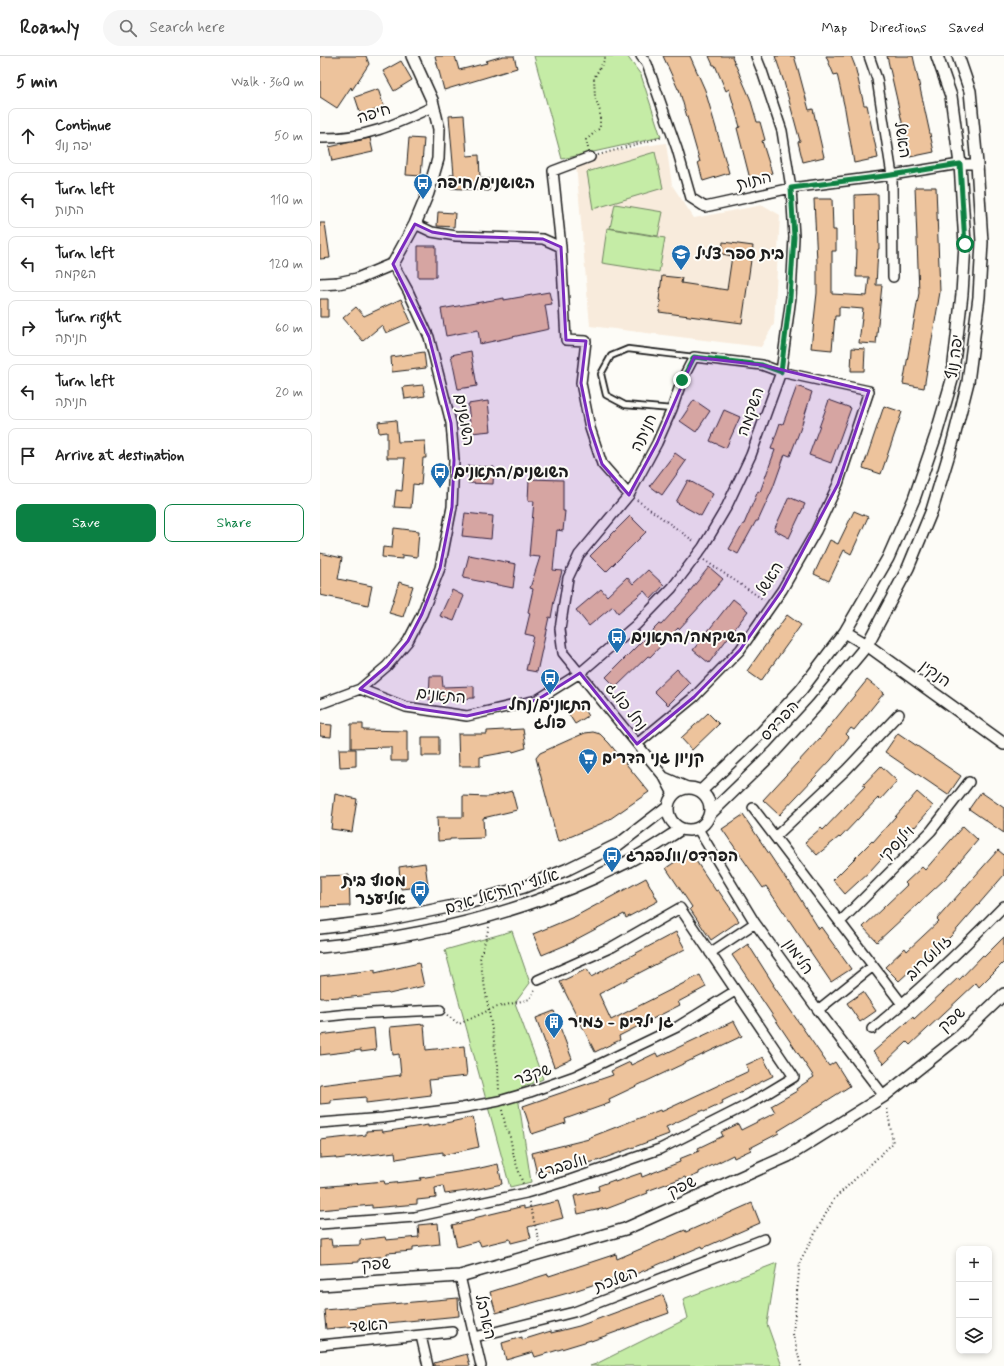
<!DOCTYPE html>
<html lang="en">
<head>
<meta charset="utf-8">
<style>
  :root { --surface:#fff; --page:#f6f6f6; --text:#222; --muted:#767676; --line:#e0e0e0; --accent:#0b8043 }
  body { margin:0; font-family:Mynerve,"Playpen Sans Hebrew",sans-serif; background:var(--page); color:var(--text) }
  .controls { position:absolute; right:12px; bottom:12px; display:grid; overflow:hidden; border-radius:8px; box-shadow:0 2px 6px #0003 }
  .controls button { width:36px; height:36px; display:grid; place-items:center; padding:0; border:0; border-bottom:1px solid var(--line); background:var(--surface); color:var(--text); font:20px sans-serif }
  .stop { position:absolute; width:12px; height:12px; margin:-9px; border:3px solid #0b8043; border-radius:50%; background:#fff }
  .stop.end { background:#0b8043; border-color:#fff; box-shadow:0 1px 4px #0008 }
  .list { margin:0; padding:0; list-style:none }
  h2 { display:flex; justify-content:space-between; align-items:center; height:52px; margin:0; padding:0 16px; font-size:17px }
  h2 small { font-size:13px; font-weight:400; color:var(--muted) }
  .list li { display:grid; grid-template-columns:26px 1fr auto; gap:12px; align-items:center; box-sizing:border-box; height:56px; margin:0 8px 8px; padding:0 8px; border:1px solid var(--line); border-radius:8px }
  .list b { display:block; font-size:15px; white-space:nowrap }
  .list p { margin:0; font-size:13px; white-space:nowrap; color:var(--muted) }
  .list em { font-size:13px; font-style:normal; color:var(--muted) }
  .actions { display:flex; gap:8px; padding:12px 16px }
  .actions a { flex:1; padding:9px 0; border:1px solid var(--accent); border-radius:8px; text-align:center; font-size:14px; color:var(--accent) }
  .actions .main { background:var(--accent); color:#fff }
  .icon { flex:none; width:22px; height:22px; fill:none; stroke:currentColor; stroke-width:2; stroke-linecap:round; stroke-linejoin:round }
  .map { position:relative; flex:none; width:684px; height:1310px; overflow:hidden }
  header { display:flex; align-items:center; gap:24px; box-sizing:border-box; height:56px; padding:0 20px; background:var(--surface); border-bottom:1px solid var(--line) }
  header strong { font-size:19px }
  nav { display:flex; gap:22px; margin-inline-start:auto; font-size:14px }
  .search { width:280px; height:36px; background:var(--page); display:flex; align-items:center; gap:10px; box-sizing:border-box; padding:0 14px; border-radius:22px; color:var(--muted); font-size:15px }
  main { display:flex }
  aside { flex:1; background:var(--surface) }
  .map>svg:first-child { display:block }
  .built { fill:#f8ebdc }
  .green { fill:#c5eca6; stroke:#708461 }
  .building { fill:#edc39c; stroke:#1c1c1c }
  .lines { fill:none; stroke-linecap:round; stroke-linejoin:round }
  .service-casing { stroke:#1c1c1c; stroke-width:8 }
  .minor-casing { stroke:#1c1c1c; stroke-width:12 }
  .tertiary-casing { stroke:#1c1c1c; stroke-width:14 }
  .path { stroke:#1c1c1c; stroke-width:2; stroke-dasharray:1 3; stroke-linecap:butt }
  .service { stroke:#fdfcf7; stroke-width:4.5 }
  .minor { stroke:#fdfcf7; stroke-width:9 }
  .tertiary { stroke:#fdfcf7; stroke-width:11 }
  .route { stroke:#0b8043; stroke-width:5 }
  .marked { fill:#7b2cbf; fill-opacity:0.2; stroke:#7b2cbf; stroke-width:3; stroke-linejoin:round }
  .labels { text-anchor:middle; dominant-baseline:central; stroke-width:4; stroke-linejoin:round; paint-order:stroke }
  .street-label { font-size:16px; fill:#1c1c1c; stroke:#fdfcf7 }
  .poi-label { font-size:16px; font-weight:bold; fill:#1c1c1c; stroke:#fdfcf7; text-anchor:start }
</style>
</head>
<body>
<header>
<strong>Roamly</strong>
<div class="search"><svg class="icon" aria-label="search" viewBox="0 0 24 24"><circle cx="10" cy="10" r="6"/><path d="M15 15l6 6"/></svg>Search here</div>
<nav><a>Map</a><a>Directions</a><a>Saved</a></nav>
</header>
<main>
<aside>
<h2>5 min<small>Walk · 360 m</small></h2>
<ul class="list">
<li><svg class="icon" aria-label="ahead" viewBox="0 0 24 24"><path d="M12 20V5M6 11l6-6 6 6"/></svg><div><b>Continue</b><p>יפה נוף</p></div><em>50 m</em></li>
<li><svg class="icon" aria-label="left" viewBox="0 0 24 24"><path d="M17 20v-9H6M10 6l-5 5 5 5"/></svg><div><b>Turn left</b><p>התות</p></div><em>110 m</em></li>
<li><svg class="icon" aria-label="left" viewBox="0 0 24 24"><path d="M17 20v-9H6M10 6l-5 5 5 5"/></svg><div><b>Turn left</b><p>השקמה</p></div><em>120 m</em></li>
<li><svg class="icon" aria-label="right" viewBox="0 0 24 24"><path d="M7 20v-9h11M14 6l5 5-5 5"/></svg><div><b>Turn right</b><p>חניתה</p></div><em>60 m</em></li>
<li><svg class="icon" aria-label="left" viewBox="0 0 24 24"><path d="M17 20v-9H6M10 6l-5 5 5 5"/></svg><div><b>Turn left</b><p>חניתה</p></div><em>20 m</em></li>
<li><svg class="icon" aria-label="arrive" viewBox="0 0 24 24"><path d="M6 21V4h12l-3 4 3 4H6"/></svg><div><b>Arrive at destination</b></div></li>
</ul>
<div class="actions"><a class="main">Save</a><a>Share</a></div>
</aside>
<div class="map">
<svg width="684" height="1310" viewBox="0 0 684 1310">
  <rect width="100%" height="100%" fill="#fdfcf7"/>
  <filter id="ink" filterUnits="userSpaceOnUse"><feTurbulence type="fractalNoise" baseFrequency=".025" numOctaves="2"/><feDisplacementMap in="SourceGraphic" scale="8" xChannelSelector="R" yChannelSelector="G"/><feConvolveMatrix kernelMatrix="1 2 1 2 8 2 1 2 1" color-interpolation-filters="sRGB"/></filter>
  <g filter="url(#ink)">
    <!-- built -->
    <path class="built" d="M346 87 352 129 374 162 443 149 460 159 454 268 441 291 270 270 256 108 291 95Z"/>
    <!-- green -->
    <path class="green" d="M214 0H307L321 19 341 81 242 103Z
      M335 96 343 132 273 153 267 116Z
      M295 148 343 156 338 180 290 172Z
      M287 172 345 182 339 216 282 207Z
      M192 875 210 927 195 947 223 1023 197 1034 211 1126 190 1131 125 894Z
      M457 1207 447 1268 462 1310H270L276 1308 368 1262 363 1243Z"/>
    <!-- building -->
    <path class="building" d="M0 0H46L49 8 32 34 31 31 17 52 0 41Z
      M115 0H135L139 14 167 7 166 5 183 0H194L197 12 124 34Z
      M343 0H370L385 34 409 117 383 125 378 106H380L359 33H358Z
      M389 0H413L412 1 430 42 437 66H440L445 84 442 85 452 117 430 123 417 72 420 71 409 33 406 35 395 9H393Z
      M455 0H474L478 13 489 54 493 53 504 101 483 106 478 86 480 85 464 26Z
      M506 0H531L535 10 544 49H547L558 102 534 107 525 53 517 18 514 19Z
      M567 0H593L614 96 590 101Z
      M81 5 92 24 74 35 63 15Z
      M58 33 64 51 41 59 35 41Z
      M144 59 147 100 159 99 160 122 170 123 169 135 129 132 130 119H134L129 60Z
      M50 82 53 96 12 105 9 91Z
      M89 82 104 83 101 120 86 119Z
      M595 131H616L620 236 604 332 583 328 599 237Z
      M558 138 559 193H558L556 229H562L556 288 539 287 543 253 519 251V260H515L512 294 491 292 497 237V206L494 143H512L513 174H516V195H512V238L547 240 549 221H536L537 194H536L535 139Z
      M118 156 135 157 134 171 117 170Z
      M0 167H5L10 202 0 203Z
      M403 186 433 190 422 267 339 256 341 244H339L342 220 362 222 361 227 407 234 412 200 402 198Z
      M98 190H116V221H98Z
      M229 236 232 248 225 249 229 273 160 288 158 274 126 280 121 253 184 242V244Z
      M0 243H8V261H0Z
      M81 243 91 266 66 277 62 269 43 285 23 262 36 251 44 260Z
      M532 292 545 293 544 315H531Z
      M151 295 157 330 138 333 131 299Z
      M104 296 106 312 72 316 71 301Z
      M103 329 105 340 85 343 83 331Z
      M477 330 492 336 480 374 470 400 465 398 453 432 438 465H436L418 498 409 493 423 468H424L438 435 440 436 455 394 451 393 460 367 463 368Z
      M374 344 390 355 376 376 360 365Z
      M509 344 531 352 511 407 489 399Z
      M168 345 171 375 151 377 148 348Z
      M564 350 582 356 561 418 543 412Z
      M404 354 420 361 406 392 390 385Z
      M76 364 78 386 105 385 106 402H103L101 429 93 428 91 452 74 451 76 434 82 435 85 402H67V376L59 377 58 366Z
      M355 397 366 405 342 439 330 430Z
      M148 410 174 411 173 428 148 427Z
      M209 423 243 424V455H245L243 475 237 474 233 514 242 515 234 545 231 562 229 561 217 616 206 614 214 580 205 578 210 557 208 556 213 533 210 532 220 501 209 500 214 445H208Z
      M368 424 393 438 381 460 356 446Z
      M469 441 485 448 469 482 454 474Z
      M534 455 548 461 531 498 524 494 509 525 494 518 510 484 518 488Z
      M145 457 173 460 171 483 142 480Z
      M310 460 326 476 286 516 270 500Z
      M74 472 99 475 97 501 82 499V503L62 501 63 491 72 492Z
      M0 497 22 502 18 523 52 530 48 549 0 539Z
      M149 499 196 508 193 532 143 522Z
      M389 511 403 523 383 547 359 573 358 572 330 601 328 600 296 631 286 621 339 568 341 569 370 537 369 536Z
      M328 514 344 529 331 543 324 535 298 557 293 550 269 570 256 554 281 533 287 540 307 521 313 528Z
      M79 526 93 530 83 561 69 557Z
      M132 534 144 540 134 565 120 560Z
      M413 543 428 555 389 607 373 594Z
      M467 559 481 569 441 625 427 615Z
      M357 613 370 627 348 649 334 635Z
      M110 620H122L123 631 154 630V642L109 644Z
      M547 624 564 637 534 674 531 672 526 678 529 681 511 704 459 759 443 744 500 682Z
      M261 649 268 660 255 668 248 657Z
      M388 657 399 668 372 694 361 682Z
      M0 668 12 669 11 681 0 680Z
      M31 668H43V674L87 675V705H71V691L31 692Z
      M203 673 206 692 193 696V695L160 701V710H139L138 678H167V675Z
      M273 676 280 678 289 687 329 736 287 765 238 786 216 702 220 697 251 683 265 677Z
      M578 677 641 720 628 739 565 696Z
      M102 681H119V700H102Z
      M19 693H36V710L20 711Z
      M561 710 577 725 560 744 558 742 520 782 519 781 497 799 485 786 501 772 503 774 545 730 543 729Z
      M192 735 197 754 163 762 164 782 130 783V784L118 785 117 761H143V740L168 741Z
      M597 736 613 750 595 771 594 770 573 795 570 793 550 815 525 838 513 824 552 785 553 786Z
      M661 736 684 752V777L649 753Z
      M15 738 37 743 32 776 11 773Z
      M423 759 468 826 469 825 499 873 501 871 531 913 511 926 446 830 443 832 402 773Z
      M643 770 658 784 625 823 557 886 543 871 587 829 585 827 602 811 605 814Z
      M678 794 684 799V819L632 879 608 902 606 900 579 925 565 911 585 892 587 895 619 865 617 863Z
      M370 796 396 835 398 834 419 865 391 884 370 853 372 851 346 812Z
      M105 807 108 830 81 833 79 811Z
      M29 819 30 850 0 851V820Z
      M326 822 338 845 306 862 304 858 253 885V886L222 899 213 878 256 860Z
      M356 876 365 893 279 938 291 964 380 919 386 931 358 946 360 949 299 980 300 984 275 996 240 926 267 913 271 921Z
      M684 881V906L659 931 656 927 590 989 587 986 564 1008 553 996 593 961 594 963 638 922 639 924 663 899 664 901Z
      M428 888 454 929H453L509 1010 515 1006 530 1030 486 1058 458 1075 459 1077 430 1092 431 1094 414 1102 413 1099 379 1116V1118L366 1123 365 1121 327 1135 328 1137 286 1153V1152L258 1158 254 1140 279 1134 278 1130 294 1124 295 1126 321 1117 322 1121 360 1106 359 1103 379 1095 378 1092 403 1080 401 1076 418 1068 421 1074 455 1057 451 1050 477 1035 476 1033 494 1021 412 899Z
      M99 907 104 930 69 938 68 937 23 942 22 941 0 942V920L55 914V917Z
      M543 936 556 955 540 966 527 947Z
      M234 955 252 1003 234 1011 216 962Z
      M414 965 422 980 289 1043 290 1047 245 1063 246 1067 212 1078 203 1050 293 1019 291 1015 310 1006 311 1009 336 997 338 1001Z
      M104 968 106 994 144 990 147 1020 109 1024 111 1039 46 1047V1041L11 1044V1047L0 1048V1029L81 1019 79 998 73 999 70 971Z
      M54 972 56 994 41 996V994L0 999V979Z
      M443 1001 453 1020 402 1045 403 1047 384 1056 383 1054 346 1071 349 1078 277 1105 217 1118 212 1097 269 1083 268 1082 340 1054 341 1056 429 1015 426 1009Z
      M153 1061 159 1091 123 1099V1096L76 1103 75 1096 16 1103 15 1101 0 1102V1084L46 1079V1075L62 1074 63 1076 108 1069V1071Z
      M178 1108 182 1128 154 1134 125 1138 123 1130 115 1132 116 1142 97 1144V1148L52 1152V1149L0 1154V1131L64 1125 65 1128 101 1124 100 1122 156 1113Z
      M238 1145 243 1162 208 1171 211 1182 191 1187 190 1183 161 1190 159 1185 137 1191 132 1169 154 1164V1162L175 1157 204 1150V1153Z
      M432 1147 440 1167 383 1192 382 1190 316 1218 315 1215 248 1237 176 1257 170 1236 228 1218 229 1220 296 1198 297 1203 365 1174 366 1176Z
      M118 1167 120 1188 93 1191V1195L67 1197V1200L39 1203V1206L0 1208V1184L11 1183 12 1190 40 1189V1184L65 1181 66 1184 99 1181 98 1169Z
      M343 1239 349 1257 271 1285V1284L215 1301 213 1296 186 1304 182 1287 202 1281V1284L231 1275V1277L259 1270Z
      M138 1242 139 1260 6 1273 4 1254Z
      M147 1298 150 1310H114V1307Z"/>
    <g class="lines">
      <!-- service casing -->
      <g class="service-casing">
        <path id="service" d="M352 353 305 349 286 339 281 318 291 300 308 293 374 301"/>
      </g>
      <!-- minor casing -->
      <g class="minor-casing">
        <path id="minor" d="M321 0 327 8 357 93 371 142 385 151 471 132 572 119 640 108H657
          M549 0 557 23 572 119 573 221
          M0 82C45 83 74 69 114 50
          M270 101 233 115 241 191 246 284 266 285 261 327 270 372 282 408 309 439
          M95 168 112 176 136 180 223 183 241 191
          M40 633 86 651 147 660 217 644 260 617 316 569 352 532 383 491 406 452 431 399 461 316 471 241 474 181 471 132 462 75 442 15 436 0
          M0 648 40 633 67 610 88 585 102 558 120 512 132 451 134 404 131 367 109 281 88 235 73 208
          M317 688 374 641 420 594 462 534 496 475 518 428 549 335 461 316 442 309 374 301 362 324 352 353 337 387 309 439 259 499 248 522 240 573 243 597 344 721 353 738
          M344 721 367 731
          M433 752 582 948
          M378 773 435 867 498 954 564 1040
          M455 781 526 714 579 658
          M520 866 611 775 649 726
          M390 897 435 867
          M498 954 553 910
          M0 961 28 958 120 954
          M552 973C599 935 642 893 684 850
          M0 1067 63 1062 142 1052 179 1045 210 1036 255 1020 357 971 415 935
          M0 1168 95 1161 206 1137 250 1124 340 1093 431 1047 474 1021 360 852 292 891 218 924
          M140 1220 161 1310
          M101 1280 108 1310
          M155 1281 254 1256 444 1183
          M0 1289 132 1276"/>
      </g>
      <!-- tertiary casing -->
      <g class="tertiary-casing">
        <path id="tertiary" d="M0 228 18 227 37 223 73 208 95 168 108 137 118 103 119 73 112 44 92 0
          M525 576 547 589 684 688
          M348 753a21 21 0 1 1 42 0a21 21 0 1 1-42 0Z
          M381 735 442 676 481 634 525 576 568 502 594 443 616 379 632 324 642 238 645 188 640 108 631 40 617 0
          M390 758 455 695 497 649 547 589 588 512 612 454 633 385 648 326 659 241 662 186 657 108 650 35 638 0
          M0 872 65 864 148 847 204 831 248 813 299 788 347 751
          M0 891C94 882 190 860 276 821 287 815 298 811 309 805 327 796 344 784 361 773
          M0 1229 140 1220 305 1173 468 1100 564 1040 641 979 684 938"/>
      </g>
      <!-- path -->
      <path class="path" d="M268 92 266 84 280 72V55L275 41 274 22 285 3V0
        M278 99 343 81
        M317 444 375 486
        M384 504 444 544
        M169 871 160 903 178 1009 179 1036
        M127 959 139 968 174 952 210 943 215 933
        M182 1054 186 1072 189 1076 194 1101 203 1128
        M209 1146 220 1188
        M481 1310 473 1278 480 1205 514 1143 573 1087 567 1051"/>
      <!-- service -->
      <use href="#service" class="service"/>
      <!-- minor -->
      <use href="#minor" class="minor"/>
      <!-- tertiary -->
      <use href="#tertiary" class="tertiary"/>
    </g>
  </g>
  <g class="lines" filter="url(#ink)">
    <!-- route -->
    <path class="route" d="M362 324 374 301 442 309 461 316 470 241 474 181 471 132 572 119 640 108 645 188"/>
  </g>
  <!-- marked area -->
  <path class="marked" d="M95 168 112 176 136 180 223 183 241 191 246 284 266 285 261 327 270 372 282 408 309 439 337 387 374 301 442 309 549 335 518 428 462 534 420 594 374 641 317 688 260 617 217 644 147 660 86 651 40 633 67 610 88 585 102 558 120 512 132 451 134 404 131 367 109 281 73 208Z"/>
  <!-- icons -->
  <defs>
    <g id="bus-pin" transform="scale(1)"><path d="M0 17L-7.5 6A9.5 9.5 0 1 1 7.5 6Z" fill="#1f6fb2" stroke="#fdfcf7"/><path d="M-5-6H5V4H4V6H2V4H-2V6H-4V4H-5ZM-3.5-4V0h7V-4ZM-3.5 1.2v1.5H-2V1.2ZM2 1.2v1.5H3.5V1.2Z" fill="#fff"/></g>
    <g id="school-pin" transform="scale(1)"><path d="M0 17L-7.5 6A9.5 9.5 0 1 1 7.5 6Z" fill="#1f6fb2" stroke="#fdfcf7"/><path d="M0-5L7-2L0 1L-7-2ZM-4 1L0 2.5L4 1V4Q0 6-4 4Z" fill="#fff"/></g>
    <g id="supermarket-pin" transform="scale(1)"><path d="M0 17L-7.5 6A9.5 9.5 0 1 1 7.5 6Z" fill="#1f6fb2" stroke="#fdfcf7"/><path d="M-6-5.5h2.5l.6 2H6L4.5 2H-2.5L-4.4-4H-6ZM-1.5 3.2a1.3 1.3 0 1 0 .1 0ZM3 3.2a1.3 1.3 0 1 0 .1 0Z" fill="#fff"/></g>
    <g id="building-pin" transform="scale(1)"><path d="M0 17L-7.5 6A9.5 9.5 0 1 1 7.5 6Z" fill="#1f6fb2" stroke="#fdfcf7"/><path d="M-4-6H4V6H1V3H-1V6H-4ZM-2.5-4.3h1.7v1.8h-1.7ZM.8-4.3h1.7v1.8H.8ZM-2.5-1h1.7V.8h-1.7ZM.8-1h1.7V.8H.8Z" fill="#fff"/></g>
  </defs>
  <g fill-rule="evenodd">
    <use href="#bus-pin" x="103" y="127"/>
    <use href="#school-pin" x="361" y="198"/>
    <use href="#bus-pin" x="120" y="416"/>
    <use href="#bus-pin" x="297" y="581"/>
    <use href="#bus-pin" x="230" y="622"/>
    <use href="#supermarket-pin" x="268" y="702"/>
    <use href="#bus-pin" x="292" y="800"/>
    <use href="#bus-pin" x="100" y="834"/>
    <use href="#building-pin" x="234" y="966"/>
  </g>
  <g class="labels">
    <!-- street labels -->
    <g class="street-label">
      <text transform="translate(54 58) rotate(-17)">חיפה</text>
      <text transform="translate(582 84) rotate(81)">האשל</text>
      <text transform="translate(434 125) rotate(-13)">התות</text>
      <text transform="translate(635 301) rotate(-82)">יפה נוף</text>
      <text transform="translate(431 356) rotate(-70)">השקמה</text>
      <text transform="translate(144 364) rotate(80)">השושנים</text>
      <text transform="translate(324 377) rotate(-64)">חניתה</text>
      <text transform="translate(450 523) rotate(-58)">האשל</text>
      <text transform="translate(615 618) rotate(36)">הנקין</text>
      <text transform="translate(121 640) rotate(6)">התאנים</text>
      <text transform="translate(306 651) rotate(51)">נחל פולג</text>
      <text transform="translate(460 665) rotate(-47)">הפרדס</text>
      <text transform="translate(577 788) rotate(-45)">וילנסקי</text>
      <text transform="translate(182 836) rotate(-17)">אלוף יקותיאל אדם</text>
      <text transform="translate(478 901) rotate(55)">הלימון</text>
      <text transform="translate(609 902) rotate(-44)">זולוטרוב</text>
      <text transform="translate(632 964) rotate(-41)">שפק</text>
      <text transform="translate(213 1019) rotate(-18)">שקצר</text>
      <text transform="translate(242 1111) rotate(-17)">וולפברג</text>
      <text transform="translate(362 1131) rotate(-24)">שפק</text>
      <text transform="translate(56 1209) rotate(-4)">שפק</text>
      <text transform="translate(296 1224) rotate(-21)">השלכת</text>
      <text transform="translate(165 1261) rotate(77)">הארבל</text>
      <text transform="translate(49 1270) rotate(-5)">האשד</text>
    </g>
    <!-- poi labels -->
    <g class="poi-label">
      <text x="117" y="127">השושנים/חיפה</text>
      <text x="375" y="198">בית ספר צליל</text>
      <text x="134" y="416">השושנים/התאנים</text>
      <text x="311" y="581">השיקמה/התאנים</text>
      <text x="230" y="649" text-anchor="middle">התאנים/נחל<tspan x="230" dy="18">פולג</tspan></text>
      <text x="282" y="702">קניון גני הדרים</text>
      <text x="306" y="800">הפרדס/וולפברג</text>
      <text x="86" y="825" text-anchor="end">מסוף בית<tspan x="86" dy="18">אליעזר</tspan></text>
      <text x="248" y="966">גן ילדים - זמיר</text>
    </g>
  </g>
</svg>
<div class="controls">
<button>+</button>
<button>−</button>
<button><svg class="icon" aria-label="layers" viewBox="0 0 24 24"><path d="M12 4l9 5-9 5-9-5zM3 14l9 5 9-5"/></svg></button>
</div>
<div class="stop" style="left:645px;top:188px"></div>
<div class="stop end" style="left:362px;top:324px"></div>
</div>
</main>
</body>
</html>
